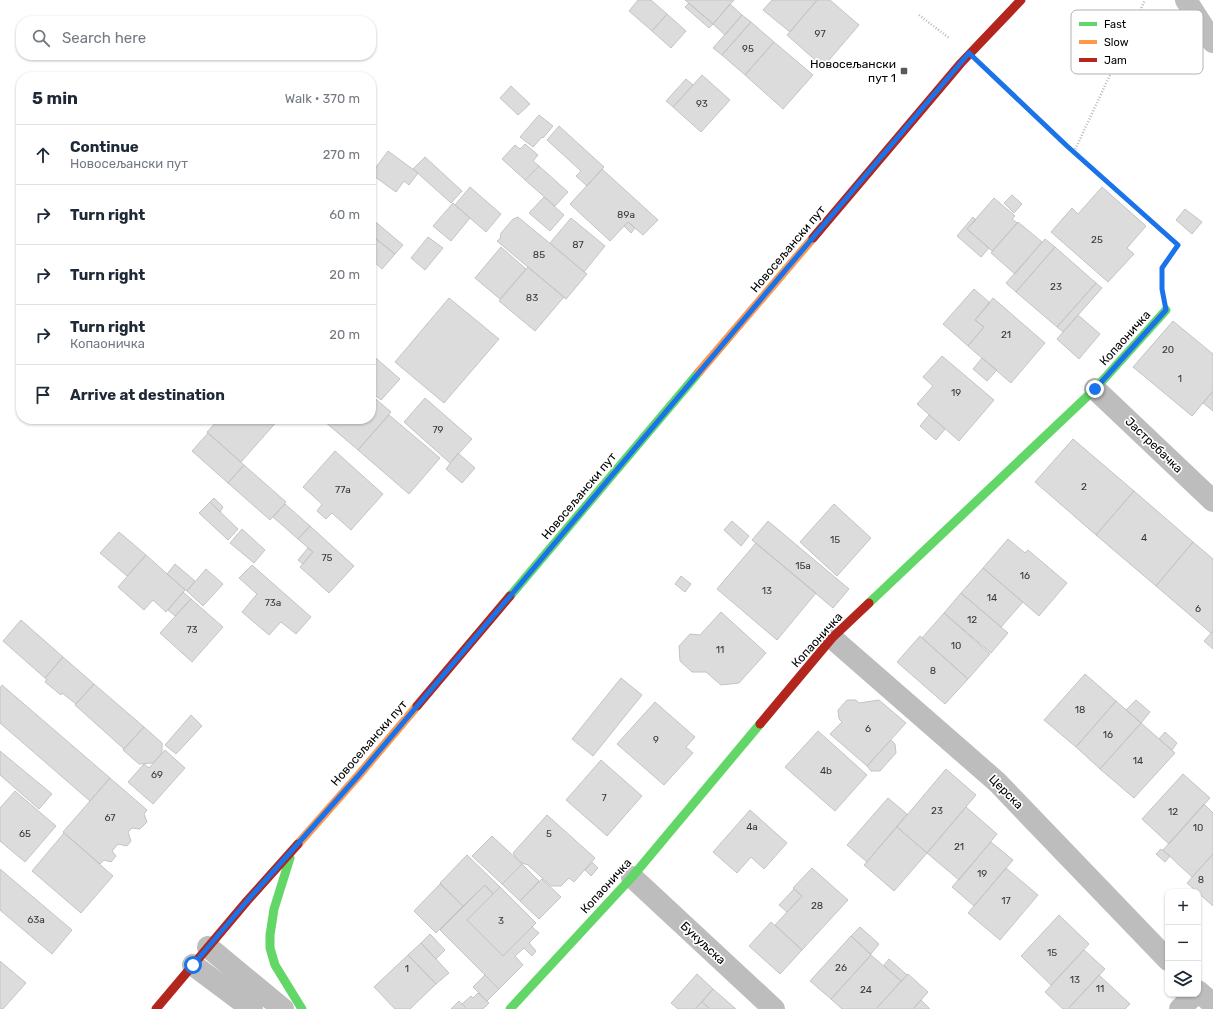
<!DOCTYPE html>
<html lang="en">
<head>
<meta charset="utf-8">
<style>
  :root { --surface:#fff; --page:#f2f2f3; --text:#1f2937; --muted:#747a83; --line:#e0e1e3 }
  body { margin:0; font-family:Rubik,sans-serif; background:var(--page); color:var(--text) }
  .controls { position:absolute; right:12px; bottom:12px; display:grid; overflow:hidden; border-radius:8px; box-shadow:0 1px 3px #0004 }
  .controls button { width:36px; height:36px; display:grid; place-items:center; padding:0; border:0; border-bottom:1px solid var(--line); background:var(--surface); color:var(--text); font:20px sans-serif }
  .stop { position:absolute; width:12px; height:12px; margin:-9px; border:3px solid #1a73e8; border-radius:50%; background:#fff }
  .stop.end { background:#1a73e8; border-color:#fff; box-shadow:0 1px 4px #0008 }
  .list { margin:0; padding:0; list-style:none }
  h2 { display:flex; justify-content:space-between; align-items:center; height:52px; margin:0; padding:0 16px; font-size:17px }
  h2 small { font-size:13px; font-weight:400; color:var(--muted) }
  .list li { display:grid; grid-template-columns:26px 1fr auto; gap:12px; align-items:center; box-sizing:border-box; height:60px; padding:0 16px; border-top:1px solid var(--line) }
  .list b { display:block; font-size:15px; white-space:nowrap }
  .list p { margin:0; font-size:13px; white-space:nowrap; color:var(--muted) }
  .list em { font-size:13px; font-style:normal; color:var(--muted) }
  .icon { flex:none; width:22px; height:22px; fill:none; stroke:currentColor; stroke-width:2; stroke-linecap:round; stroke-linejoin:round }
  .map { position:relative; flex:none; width:1213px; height:1009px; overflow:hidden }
  .search { position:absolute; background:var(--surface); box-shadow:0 1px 3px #0004; left:16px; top:16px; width:360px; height:44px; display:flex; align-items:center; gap:10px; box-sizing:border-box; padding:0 14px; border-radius:16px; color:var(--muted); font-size:15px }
  .panel { position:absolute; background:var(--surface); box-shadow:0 1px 3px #0004; left:16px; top:72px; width:360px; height:352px; border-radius:16px }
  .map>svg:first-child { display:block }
  .building { fill:#dcdcdc; stroke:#c4c4c4 }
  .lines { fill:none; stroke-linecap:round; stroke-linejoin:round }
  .path { stroke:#b8b8b8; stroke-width:2.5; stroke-dasharray:1 2; stroke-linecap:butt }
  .street { stroke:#bdbdbd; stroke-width:22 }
  .fast { stroke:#63d668; stroke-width:9 }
  .slow { stroke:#ff974d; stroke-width:9 }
  .jam { stroke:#b3261e; stroke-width:9 }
  .route { stroke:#1a73e8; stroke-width:5 }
  .poi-dot { fill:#595959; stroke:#fff; stroke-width:1.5 }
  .labels { text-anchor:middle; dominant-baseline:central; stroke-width:3.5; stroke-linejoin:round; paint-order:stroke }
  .number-label { font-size:10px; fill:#373737 }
  .poi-label { font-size:12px; fill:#000; stroke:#fff; text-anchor:end }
  .street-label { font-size:12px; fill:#000; stroke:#fff }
  .key { fill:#fff; stroke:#b2b2b2; stroke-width:1 }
  .key-label { font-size:11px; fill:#000 }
</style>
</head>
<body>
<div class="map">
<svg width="1213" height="1009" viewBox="0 0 1213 1009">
  <rect width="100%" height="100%" fill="#fff"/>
  <!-- building -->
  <path class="building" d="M638 0H651L667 14 652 31 629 11Z
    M685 0H734L713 24Z
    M772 0H817L790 32 763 10Z
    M817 0H830L859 25 823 67 787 35Z
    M689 3 713 24 709 28 685 7Z
    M730 4 742 15 725 35 713 24Z
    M667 14 686 31 671 48 652 31Z
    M742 15 751 22 722 55 713 48Z
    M751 22 774 42 745 75 722 55Z
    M774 42 813 75 783 109 745 75Z
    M702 75 730 100 701 132 673 107Z
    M686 79 693 85 673 107 666 101Z
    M511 86 530 104 518 115 500 98Z
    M539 115 553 126 543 138 542 137 533 147 520 137Z
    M559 126 604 167 587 186 576 176 581 171 547 140Z
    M525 144 538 155 533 161 539 166 525 180 502 159 515 145 520 149Z
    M388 151 418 173 409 185 404 181 396 192 371 174Z
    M425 157 462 191 451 203 413 169Z
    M539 166 568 192 555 206 525 180Z
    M602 169 658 220 643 235 628 222 610 241 570 204Z
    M470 187 501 214 486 232 455 205Z
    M1102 187 1146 226 1127 248 1134 254 1108 282 1051 232 1072 208 1078 214Z
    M1012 195 1022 204 1014 213 1004 203Z
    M544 197 564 215 550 231 529 213Z
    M994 198 1015 216 1012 219 1017 223 992 251 967 229Z
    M453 203 470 218 451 241 433 226Z
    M1185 209 1202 222 1192 234 1176 220Z
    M518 217 587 274 566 299 497 241 500 239 501 233 513 219Z
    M973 217 976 220 967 229 989 248 981 257 957 236Z
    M571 218 605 246 584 272 550 243Z
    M372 219 403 245 395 254 371 235V220Z
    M628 222 635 228 631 233 624 226Z
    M1018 222 1042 242 1015 274 991 253Z
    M371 235 395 254 382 269 371 259Z
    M428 237 443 248 425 270 411 258Z
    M1045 239 1055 247 1016 292 1006 283Z
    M501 247 526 269 500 299 475 278Z
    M1055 247 1096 283 1057 327 1016 292Z
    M528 267 564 297 535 331 499 301Z
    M1096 283 1102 288 1063 332 1057 327Z
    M974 289 990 303 975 320 984 327 968 346 943 324Z
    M449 298 499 339 444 403 395 362Z
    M993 298 1045 343 1011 383 968 346 984 327 975 320Z
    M1078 315 1100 334 1079 359 1057 339Z
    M1173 321 1213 354V391L1192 416 1133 367Z
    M371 354 400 379 381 400 371 392V384L376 378 371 374Z
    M942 356 994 400 959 441 917 404 933 386 923 377Z
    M982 358 997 370 987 381 973 369Z
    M1213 391V411L1203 403Z
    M371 395 391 412 358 450 324 421 326 419H371Z
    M425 398 472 439 450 463 404 422Z
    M389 415 440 458 409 494 358 450Z
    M929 415 945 429 936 440 920 426Z
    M219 419H279L241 462 207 432Z
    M208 433 244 465 228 483 192 451Z
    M1073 439 1134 491 1096 535 1035 482Z
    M335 451 383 494 351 530 332 513 326 519 317 511 322 504 303 487Z
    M458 453 475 468 462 483 446 469Z
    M244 465 286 502 270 520 228 483Z
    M1134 491 1193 542 1156 586 1096 535Z
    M214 498 223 507 220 512 210 502Z
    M210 502 238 529 228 540 199 513Z
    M285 504 310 526 298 539 273 517Z
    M834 504 871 538 837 576 800 542Z
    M732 521 749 536 741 546 724 530Z
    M768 521 849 589 833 608 752 540Z
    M310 526 354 566 329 593 300 567 313 552 298 539Z
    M242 529 265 550 254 563 230 543Z
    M119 532 146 555 127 576 100 553Z
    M1008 539 1025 553 1028 550 1067 583 1039 616 983 568Z
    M1193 542 1213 559V631L1211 633 1156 586Z
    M756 543 816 593 777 640 717 589Z
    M308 548 313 552 303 564 298 560Z
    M146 555 185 590 166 612 153 600 144 610 118 587Z
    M175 564 195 581 187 591 167 574Z
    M252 565 311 617 296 634 281 622 269 635 242 612 257 594 239 578Z
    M983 568 1023 602 1001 627 961 593Z
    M206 569 223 584 203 606 187 591Z
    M681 576 691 584 685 592 675 584Z
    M183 592 191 599 175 616 168 610Z
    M961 593 1008 633 991 653 944 613Z
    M191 599 223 627 192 662 160 633Z
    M721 612 766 653 739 683 721 685 706 672H692L680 661 679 646 690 634 700 635Z
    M944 613 990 654 968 679 922 638Z
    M21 620 63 657 45 678 3 641Z
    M1213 631V649L1204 641Z
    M920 636 968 679 945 704 897 662Z
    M63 657 94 684 76 704 62 693 61 695 45 682 47 679 45 678Z
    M1085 674 1116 701 1076 747 1044 720Z
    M621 678 642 695 593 756 572 739Z
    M94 684 144 727 124 749 75 705Z
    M2 685 110 778 90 801 0 723V688Z
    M847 700H856L859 703 879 700 906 723 867 766 830 734 842 722 839 719 838 710Z
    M1136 700 1150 712 1141 723 1126 710Z
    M1116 701 1141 723 1100 769 1076 747Z
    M655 702 695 737 686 747 693 753 664 785 617 744Z
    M191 715 202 726 176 754 165 745Z
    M1141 723 1175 753 1134 798 1100 769Z
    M144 727 162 743V753L153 763 139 764 123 750Z
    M818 731 867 775 835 811 785 767Z
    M1165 732 1177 743 1172 750 1159 739Z
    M891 740 895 744 896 753 880 771H871L867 766Z
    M165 750 185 768 153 804 128 782 144 764 149 768Z
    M0 751 52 794 39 809 0 775Z
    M601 760 642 796 607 836 566 800Z
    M946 769 976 795 927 853 897 827Z
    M1183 774 1210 798 1169 844 1142 819Z
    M110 778 147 810 144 814 147 822 140 829 132 828 128 832 131 841 127 846 118 844 112 851 116 856 111 862 104 860 100 864 63 832Z
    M15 791 56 826 25 862 0 841V808Z
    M888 798 907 814 867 862 847 845Z
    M1204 804 1213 813V854L1192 877 1163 850Z
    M966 807 997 834 959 880 927 853Z
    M750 810 787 843 764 869 751 857 737 873 713 852Z
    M547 815 595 858 574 882 569 878 561 886H551L528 865 522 863 516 858 513 853Z
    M897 827 927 853 894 891 864 865Z
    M64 833 113 876 81 913 32 871Z
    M492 836 522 864 502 884 472 856Z
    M991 842 1013 860 974 906 952 887Z
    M1161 849 1170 856 1165 862 1156 854Z
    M1213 854V906L1187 883Z
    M467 855 500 887 493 894 485 885 463 906 440 883Z
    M592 862 598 868 591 876 585 870Z
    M522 864 539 881 520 901 502 884Z
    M812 868 848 900 802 950 775 925 802 896 793 888Z
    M1006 868 1038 895 1000 940 968 913Z
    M0 869 72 930 52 954 0 910Z
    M542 879 561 897 539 919 520 901Z
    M440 884 463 906 436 933 414 911Z
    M485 885 493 894 467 920 503 956 532 927 539 933 529 943 536 951 532 956 524 948 515 956 523 965 499 989 440 930Z
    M500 887 536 923 503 956 467 920Z
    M794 889 802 896 787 912 779 905Z
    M1059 915 1089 944 1051 985 1021 956Z
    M771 922 802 950 780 974 749 946Z
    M860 927 879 944 871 954 851 936Z
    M430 934 445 950 436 959 421 943Z
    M851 936 871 955 831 999 810 981Z
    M421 943 449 973 436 984 408 955Z
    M1084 950 1105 969 1068 1009H1063L1045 992Z
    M408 955 436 984 410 1009H395L374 987Z
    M871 955 901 981 876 1009H842L831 999Z
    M889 959 907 975 901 981 884 965Z
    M0 961 26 983 3 1009H0Z
    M697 974 713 989 695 1009H678L671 1003Z
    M908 974 928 992 913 1009H876Z
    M485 975 499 989 487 1001 473 987Z
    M1099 975 1130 1004 1125 1009H1068Z
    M713 989 736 1009H710L702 1002Z
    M478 993 489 1003 483 1009H467L462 1004 471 996 473 998Z
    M921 1000 930 1009H913Z
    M459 1001 467 1009H451Z
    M702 1002 710 1009H695Z"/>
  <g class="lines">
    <!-- path -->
    <path class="path" d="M919 15 949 38
      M989 72 1067 146 1178 245 1162 268V284
      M1074 152 1145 0"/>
    <!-- street -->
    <path class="street" d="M1186 0 1213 42
      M1095 389 1213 501
      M832 638 997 782 1168 960
      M632 877 774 1009
      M208 947 283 1009
      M193 965 252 1009
      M1198 991 1213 1004
      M1180 1009 1195 994"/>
    <!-- fast -->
    <path class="fast" d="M510 596 699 372
      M869 603 1095 389 1166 310
      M290 858 274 909 270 935V948L275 965 302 1009
      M510 1009 632 877 760 724"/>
    <!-- slow -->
    <path class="slow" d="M699 372 813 238
      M298 844 358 776 417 706"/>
    <!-- jam -->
    <path class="jam" d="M813 238 961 63 1021 0
      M417 706 510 596
      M760 724 832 638 869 603
      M156 1009 247 901 298 844"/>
  </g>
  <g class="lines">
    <!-- route -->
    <path class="route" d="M193 965 247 901 358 776 969 53 1067 146 1178 245 1162 268V289L1166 310 1095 389"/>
  </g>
  <!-- markers -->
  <rect class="poi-dot" x="900" y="67" width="8" height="8" rx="2"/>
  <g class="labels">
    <!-- number labels -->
    <g class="number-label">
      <text x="820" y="34">97</text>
      <text x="748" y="49">95</text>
      <text x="702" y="104">93</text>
      <text x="626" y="215">89a</text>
      <text x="1097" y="240">25</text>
      <text x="578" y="245">87</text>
      <text x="539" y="255">85</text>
      <text x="1056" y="287">23</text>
      <text x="532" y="298">83</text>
      <text x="1006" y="335">21</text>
      <text x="1168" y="350">20</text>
      <text x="1180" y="379">1</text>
      <text x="956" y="393">19</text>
      <text x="438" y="430">79</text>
      <text x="1084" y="487">2</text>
      <text x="343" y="490">77a</text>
      <text x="1144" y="538">4</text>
      <text x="835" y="540">15</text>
      <text x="327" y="558">75</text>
      <text x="803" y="566">15a</text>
      <text x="1025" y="576">16</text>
      <text x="767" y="591">13</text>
      <text x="992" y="598">14</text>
      <text x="273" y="603">73a</text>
      <text x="1198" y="609">6</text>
      <text x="972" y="620">12</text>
      <text x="192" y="630">73</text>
      <text x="956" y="646">10</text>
      <text x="720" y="650">11</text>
      <text x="933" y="671">8</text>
      <text x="1080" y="710">18</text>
      <text x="868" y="729">6</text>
      <text x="1108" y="735">16</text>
      <text x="656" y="740">9</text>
      <text x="1138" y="761">14</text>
      <text x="826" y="771">4b</text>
      <text x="157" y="775">69</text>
      <text x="604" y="798">7</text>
      <text x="937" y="811">23</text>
      <text x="1173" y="812">12</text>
      <text x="110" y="818">67</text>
      <text x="752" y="827">4a</text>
      <text x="1198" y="828">10</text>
      <text x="25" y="834">65</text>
      <text x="549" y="834">5</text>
      <text x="959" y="847">21</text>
      <text x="982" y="874">19</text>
      <text x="1201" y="880">8</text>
      <text x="1006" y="901">17</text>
      <text x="817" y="906">28</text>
      <text x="36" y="920">63a</text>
      <text x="501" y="921">3</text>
      <text x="1052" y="953">15</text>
      <text x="841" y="968">26</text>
      <text x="407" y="969">1</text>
      <text x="1075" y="980">13</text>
      <text x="1100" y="989">11</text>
      <text x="866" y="990">24</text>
    </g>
    <!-- poi labels -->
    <g class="poi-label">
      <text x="896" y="64">Новосељански<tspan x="896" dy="14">пут 1</tspan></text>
    </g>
    <!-- street labels -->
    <g class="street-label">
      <text transform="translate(788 249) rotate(-50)">Новосељански пут</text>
      <text transform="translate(1125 338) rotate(-48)">Копаоничка</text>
      <text transform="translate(1154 445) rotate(44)">Јастребачка</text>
      <text transform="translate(579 496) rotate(-50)">Новосељански пут</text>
      <text transform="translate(817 640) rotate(-48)">Копаоничка</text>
      <text transform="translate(369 743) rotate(-49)">Новосељански пут</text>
      <text transform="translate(1006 792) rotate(45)">Церска</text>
      <text transform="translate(606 886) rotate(-48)">Копаоничка</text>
      <text transform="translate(703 943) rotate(43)">Букуљска</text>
    </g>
  </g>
  <!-- legend -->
  <rect x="1071" y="10" width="132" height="64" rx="6" class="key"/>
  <rect x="1079" y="22" width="18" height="4" fill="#63d668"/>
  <rect x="1079" y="40" width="18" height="4" fill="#ff974d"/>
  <rect x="1079" y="58" width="18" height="4" fill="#b3261e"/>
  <g class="key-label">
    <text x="1104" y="28">Fast</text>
    <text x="1104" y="46">Slow</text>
    <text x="1104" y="64">Jam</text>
  </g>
</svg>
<div class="controls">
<button>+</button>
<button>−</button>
<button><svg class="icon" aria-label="layers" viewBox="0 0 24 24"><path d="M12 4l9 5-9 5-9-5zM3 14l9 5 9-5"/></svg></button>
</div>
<div class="stop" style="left:193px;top:965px"></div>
<div class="stop end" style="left:1095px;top:389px"></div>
<div class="search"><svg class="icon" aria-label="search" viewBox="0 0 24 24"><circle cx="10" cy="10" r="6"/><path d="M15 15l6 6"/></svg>Search here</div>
<section class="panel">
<h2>5 min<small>Walk · 370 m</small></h2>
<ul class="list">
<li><svg class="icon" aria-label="ahead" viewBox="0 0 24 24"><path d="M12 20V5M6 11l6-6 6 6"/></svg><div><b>Continue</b><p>Новосељански пут</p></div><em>270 m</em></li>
<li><svg class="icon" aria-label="right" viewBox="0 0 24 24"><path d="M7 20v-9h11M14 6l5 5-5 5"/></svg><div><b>Turn right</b></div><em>60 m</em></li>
<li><svg class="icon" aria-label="right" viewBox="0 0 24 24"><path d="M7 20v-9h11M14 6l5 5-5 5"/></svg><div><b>Turn right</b></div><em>20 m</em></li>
<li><svg class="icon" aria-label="right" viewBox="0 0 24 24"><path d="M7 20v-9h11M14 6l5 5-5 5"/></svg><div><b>Turn right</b><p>Копаоничка</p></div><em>20 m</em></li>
<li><svg class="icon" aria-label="arrive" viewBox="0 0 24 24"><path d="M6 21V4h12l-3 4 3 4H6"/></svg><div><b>Arrive at destination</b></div></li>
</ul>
</section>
</div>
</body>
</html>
